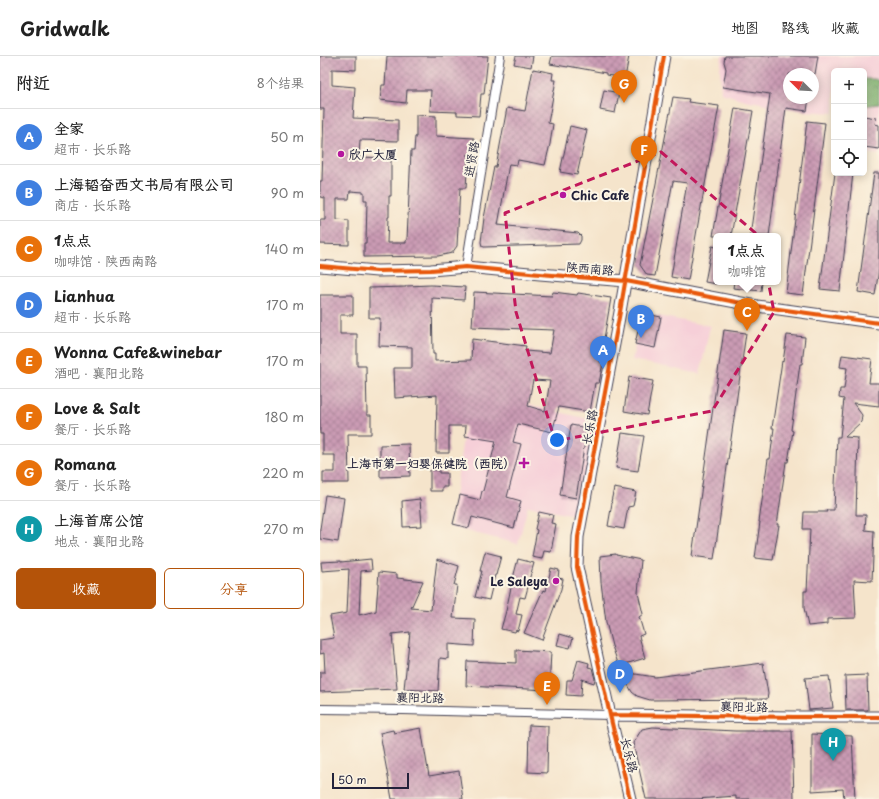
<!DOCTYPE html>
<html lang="zh">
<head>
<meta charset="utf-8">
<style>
  :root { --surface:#fff; --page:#f2f2f2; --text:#222; --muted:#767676; --line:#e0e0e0; --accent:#b45309 }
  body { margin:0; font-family:"Playpen Sans","LXGW WenKai TC",sans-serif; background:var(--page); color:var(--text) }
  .controls { position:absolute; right:12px; top:12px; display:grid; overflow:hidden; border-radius:6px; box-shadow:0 2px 10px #0003 }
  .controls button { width:36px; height:36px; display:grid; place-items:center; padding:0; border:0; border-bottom:1px solid var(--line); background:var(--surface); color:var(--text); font:20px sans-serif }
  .compass { position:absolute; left:463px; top:12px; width:36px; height:36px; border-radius:50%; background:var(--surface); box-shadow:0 2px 10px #0003; rotate:294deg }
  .scale { position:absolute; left:12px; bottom:10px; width:77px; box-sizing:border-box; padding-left:4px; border:2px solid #22223b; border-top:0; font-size:11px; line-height:14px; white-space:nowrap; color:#22223b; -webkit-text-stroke:3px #fcf5e5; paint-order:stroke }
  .you { position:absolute; left:237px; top:384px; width:14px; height:14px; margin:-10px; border:3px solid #fff; border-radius:50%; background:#1a73e8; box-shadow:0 0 0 6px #1a73e833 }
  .badge { display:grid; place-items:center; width:26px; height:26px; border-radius:50%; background:var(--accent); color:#fff; font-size:13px; font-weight:700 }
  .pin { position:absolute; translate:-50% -33px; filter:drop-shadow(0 1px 2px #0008) }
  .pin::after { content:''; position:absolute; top:21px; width:14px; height:12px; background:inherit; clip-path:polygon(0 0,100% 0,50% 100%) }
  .popup { position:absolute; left:393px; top:177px; width:68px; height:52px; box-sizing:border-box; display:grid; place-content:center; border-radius:6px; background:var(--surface); filter:drop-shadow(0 1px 3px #0005); font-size:13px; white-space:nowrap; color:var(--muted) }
  .popup b { font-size:15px; color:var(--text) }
  .popup::after { content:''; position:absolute; left:50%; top:100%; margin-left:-8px; border:8px solid transparent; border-top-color:var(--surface) }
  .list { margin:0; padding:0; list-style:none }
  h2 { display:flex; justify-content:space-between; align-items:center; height:52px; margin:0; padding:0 16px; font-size:17px }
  h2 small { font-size:13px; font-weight:400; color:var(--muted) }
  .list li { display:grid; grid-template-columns:26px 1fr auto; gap:12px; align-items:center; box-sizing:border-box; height:56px; padding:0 16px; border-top:1px solid var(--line) }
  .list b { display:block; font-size:15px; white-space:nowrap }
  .list p { margin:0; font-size:13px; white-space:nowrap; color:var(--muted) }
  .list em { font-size:13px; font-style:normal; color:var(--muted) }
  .actions { display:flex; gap:8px; padding:12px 16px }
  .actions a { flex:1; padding:9px 0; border:1px solid var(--accent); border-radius:6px; text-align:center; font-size:14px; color:var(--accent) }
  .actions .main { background:var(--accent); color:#fff }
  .icon { flex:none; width:22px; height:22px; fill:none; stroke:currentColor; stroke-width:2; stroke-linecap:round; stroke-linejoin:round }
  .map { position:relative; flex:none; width:559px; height:743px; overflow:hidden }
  header { display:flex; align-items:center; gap:24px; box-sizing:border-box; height:56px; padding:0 20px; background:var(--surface); border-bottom:1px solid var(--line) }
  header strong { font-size:19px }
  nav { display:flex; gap:22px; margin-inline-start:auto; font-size:14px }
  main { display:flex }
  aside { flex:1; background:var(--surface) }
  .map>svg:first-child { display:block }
  .built { fill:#f6cfd8; fill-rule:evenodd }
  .forest { fill:url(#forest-crowns); stroke:#4c6650 }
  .building { fill:url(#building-cross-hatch); fill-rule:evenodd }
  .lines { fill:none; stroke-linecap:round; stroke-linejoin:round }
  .street-casing { stroke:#423f51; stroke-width:10 }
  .secondary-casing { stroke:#423f51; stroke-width:13 }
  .street { stroke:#fff; stroke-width:8 }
  .secondary { stroke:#fff; stroke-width:11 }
  .cycleway-casing { stroke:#fcf5e5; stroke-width:6 }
  .cycleway { stroke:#e8590c; stroke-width:4 }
  .marked { fill:none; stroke:#c2185b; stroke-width:3; stroke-dasharray:8 5; stroke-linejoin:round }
  .poi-dot { fill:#b5179e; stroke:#fcf5e5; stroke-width:1.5 }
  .labels { text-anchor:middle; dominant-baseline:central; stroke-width:4; stroke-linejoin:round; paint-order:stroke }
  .poi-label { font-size:12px; font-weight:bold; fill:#22223b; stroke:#fcf5e5; text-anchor:start }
  .street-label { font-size:12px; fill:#22223b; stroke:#fcf5e5 }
</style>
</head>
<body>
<header>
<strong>Gridwalk</strong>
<nav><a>地图</a><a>路线</a><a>收藏</a></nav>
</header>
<main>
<aside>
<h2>附近<small>8个结果</small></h2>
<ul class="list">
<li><span class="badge" style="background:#3f7fe0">A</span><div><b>全家</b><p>超市 · 长乐路</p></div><em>50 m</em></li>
<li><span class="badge" style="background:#3f7fe0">B</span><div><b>上海韬奋西文书局有限公司</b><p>商店 · 长乐路</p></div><em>90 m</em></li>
<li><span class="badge" style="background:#e8710a">C</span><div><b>1点点</b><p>咖啡馆 · 陕西南路</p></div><em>140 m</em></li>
<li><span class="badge" style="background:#3f7fe0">D</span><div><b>Lianhua</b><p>超市 · 长乐路</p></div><em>170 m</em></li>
<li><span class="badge" style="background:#e8710a">E</span><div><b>Wonna Cafe&amp;winebar</b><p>酒吧 · 襄阳北路</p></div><em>170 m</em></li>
<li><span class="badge" style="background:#e8710a">F</span><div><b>Love &amp; Salt</b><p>餐厅 · 长乐路</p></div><em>180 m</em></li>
<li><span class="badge" style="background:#e8710a">G</span><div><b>Romana</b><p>餐厅 · 长乐路</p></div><em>220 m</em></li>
<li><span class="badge" style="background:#0f9aa8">H</span><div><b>上海首席公馆</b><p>地点 · 襄阳北路</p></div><em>270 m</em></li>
</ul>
<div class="actions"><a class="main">收藏</a><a>分享</a></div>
</aside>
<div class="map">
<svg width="559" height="743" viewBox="0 0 559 743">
  <defs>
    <pattern id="forest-crowns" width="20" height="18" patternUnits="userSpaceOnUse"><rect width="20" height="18" fill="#76aa66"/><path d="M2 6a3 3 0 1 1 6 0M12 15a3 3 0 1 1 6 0" fill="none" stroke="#608a55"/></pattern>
    <pattern id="building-cross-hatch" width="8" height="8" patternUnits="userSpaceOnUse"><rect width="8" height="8" fill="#cb9bb4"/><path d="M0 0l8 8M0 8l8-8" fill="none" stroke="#a47e94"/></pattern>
  </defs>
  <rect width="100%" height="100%" fill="#fcf5e5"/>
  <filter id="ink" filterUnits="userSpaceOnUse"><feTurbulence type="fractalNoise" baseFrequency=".025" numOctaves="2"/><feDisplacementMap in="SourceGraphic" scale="8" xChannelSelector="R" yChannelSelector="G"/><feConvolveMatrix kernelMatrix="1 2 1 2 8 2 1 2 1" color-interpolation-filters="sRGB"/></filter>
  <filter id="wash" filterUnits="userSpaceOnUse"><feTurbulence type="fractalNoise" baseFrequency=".012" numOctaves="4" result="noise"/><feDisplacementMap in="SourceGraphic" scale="16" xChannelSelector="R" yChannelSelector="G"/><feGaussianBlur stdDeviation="0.9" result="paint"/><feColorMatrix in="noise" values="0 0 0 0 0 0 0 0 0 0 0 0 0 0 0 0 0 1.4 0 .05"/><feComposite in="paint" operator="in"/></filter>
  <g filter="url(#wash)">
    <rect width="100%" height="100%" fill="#f5e4cb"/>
    <!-- built -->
    <path class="built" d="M402 0H559V99L544 97V15H514V57L483 55 425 44 401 37 400 13ZM469 18H493V42H469Z
      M322 257 390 270 380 318 312 304Z
      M178 342 277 365 259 461 208 450 198 488 131 471 148 344Z"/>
    <!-- forest -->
    <path class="forest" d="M544 23H555L559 25V48L544 50Z"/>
    <g id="blocks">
      <!-- building -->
      <path class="building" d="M0 0H36V14L12 13V29L35 31 33 62 78 64V85L40 84 39 101 71 102V140H69V161H68L67 187H86V184H87L91 95H94L95 81H96V59L116 60V80L154 82 153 98H148L146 132H140L137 190 132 197 118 200 44 201V187H46L47 144H44V136L30 135 29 143H17V164L29 165V189L0 188V164H5V142L0 141V125H2L4 53H0Z
        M67 0H168L164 38H161L159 60 137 59V56L110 55 111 34H87L86 47 60 44 62 29H65Z
        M196 0H213L211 11 194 8Z
        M232 0H309L305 22 286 19V17L248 10V11L230 8Z
        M405 0H498L495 18H469V42H489L487 55 466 52 449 180H430L450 38 403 31 406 13 404 6Z
        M213 13 233 17 232 24H236L228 67 233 68 230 88 225 109 198 104 197 109 189 108 178 169 258 177 261 180V184L259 188 164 191 162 190 161 186 164 162 174 111H176L187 52 205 55Z
        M284 34 299 37 295 57 280 54Z
        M353 41 369 43 368 46 399 50 368 224 351 221 367 127 353 125 335 220 327 219 320 209Z
        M415 52 433 55 411 180H393Z
        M544 60 556 62 555 68 559 69V93L544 91Z
        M487 65 505 67 483 239 466 237Z
        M250 70 267 74 257 119 240 116Z
        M515 117H533L520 235 500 233Z
        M554 117H559V213L555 239 538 236Z
        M392 190 396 191V228L385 226Z
        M414 226H442L441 235 413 232Z
        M111 229 145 231 144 244 112 242 113 298H115V305L151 304 152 283 206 290 205 295 230 297 234 274 152 271 154 236 232 240 233 236 257 239 258 237 291 242 280 306H283L279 327H275L270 356 239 351 232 376 198 368 193 386 201 388 187 441 201 445 194 472 152 461 149 472 133 468 140 439 160 444 162 435H163L176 385 145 380 146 370H129V397H116L117 339 75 342 74 312H92V291L59 290 60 262H49V232L86 231V230ZM213 324 230 325 225 355 208 350Z
        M0 239H33V259H20V278H37V310H46L47 359H51V378H28L29 427H3V416H15V399H3V378H0Z
        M322 257 341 261 335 292 315 288Z
        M404 274 426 277 394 503 372 500Z
        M467 279 485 281 482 308H480L471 374 473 375 468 406H466L457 469H459L453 504 435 502 440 466H439L448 403H450L454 372H452L462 305 463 306Z
        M522 299 552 303 549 327H559V350L533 347 542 359 541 366 525 381 538 382 536 459H546L545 474 554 475 552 525 534 524 536 562 507 563V568L488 570 484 552V535H487L490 473H483L484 456H507L506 454H514L517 381H520L524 343 519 342 520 333H524L527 312 520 311Z
        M309 321 333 325 327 359 304 355Z
        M251 369 267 372 256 442 240 439Z
        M302 377 324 380 318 415 296 412Z
        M89 388 90 420 60 421V389Z
        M110 414H119V417H127V431H122V435H110Z
        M294 432 316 436 313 450 308 451 304 473 288 470 292 447 291 446Z
        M5 439 24 442 18 486 0 483V473Z
        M100 443 102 470 83 471 82 445Z
        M219 456 233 459 231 467 236 468 231 496 224 495 222 503 212 501 217 474 215 473Z
        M165 496 181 500 176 519H175L169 544 155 541 162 515H160Z
        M296 498V499L321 504 318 537 323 558 319 561 324 578 319 580 325 602 299 610 292 590 286 566 281 526 280 500Z
        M51 503 52 514 41 515 39 559 56 555 59 516 77 518V522L103 525 91 552 111 554 117 503 139 510 134 529H137L133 562 155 563 154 590 128 588V603L120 602 118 635 84 633 90 576 72 578 77 633 0 636V616H5L4 597 0 598V584L14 582 10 560 27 557 29 513 2 515 1 506 21 505V506Z
        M198 503 214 507 207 531H208L205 542 200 541 196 558 202 559 198 575 196 574 195 576 181 573 186 555 193 522Z
        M231 512 239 514 238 522 243 523 241 533 222 584 204 577 223 534 226 535Z
        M240 578 253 582 250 592 237 589Z
        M196 594 231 596 229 634 146 630 147 605 196 607Z
        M258 604 269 607 268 611 272 612 275 623 274 627 262 623 261 640 246 639 247 624H252Z
        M443 607 448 638 447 643 330 644 317 640 312 636 307 627V624L309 617 335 621Z
        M547 619 548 654H526L525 620Z
        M509 620 513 652 489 654 485 622Z
        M209 669 228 670 227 717 208 716Z
        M333 671 415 675H472L474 743H416V740L377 743H326L313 687 322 673Z
        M101 672 109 720 139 715 143 743H72L60 677 73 674 74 677Z
        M492 678 532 680 535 743H524L523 733 492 735Z"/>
    </g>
  </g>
  <g filter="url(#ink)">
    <use href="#blocks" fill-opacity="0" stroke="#423f51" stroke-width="1"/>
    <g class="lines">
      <!-- street casing -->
      <g class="street-casing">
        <path id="street" d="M146 211 180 0
          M0 653 83 654 290 659"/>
      </g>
      <!-- secondary casing -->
      <g class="secondary-casing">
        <path id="secondary" d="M0 210 57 215 111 214 146 211 220 218 306 225 437 250 559 267
          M290 659 474 661H559
          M310 743 290 659 257 511 258 481 300 256 344 0"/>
      </g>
      <!-- street -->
      <use href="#street" class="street"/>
      <!-- secondary -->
      <use href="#secondary" class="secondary"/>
      <!-- cycleway casing -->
      <g class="cycleway-casing">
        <path id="cycleway" d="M0 210 57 215 111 214 146 211 220 218 306 225 437 250 559 267
          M290 659 474 661H559
          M310 743 290 659 257 511 258 481 300 256 344 0"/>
      </g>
      <!-- cycleway -->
      <use href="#cycleway" class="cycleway"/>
    </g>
  </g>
  <!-- marked area -->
  <path class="marked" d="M341 96 440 181 454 256 392 355 235 385 196 256 185 157Z"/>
  <!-- markers -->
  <g class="poi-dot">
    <circle cx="21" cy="98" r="4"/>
    <circle cx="243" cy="139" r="4"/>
    <path d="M202 401h4v4h4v4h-4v4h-4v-4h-4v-4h4z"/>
    <circle cx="236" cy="525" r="4"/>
  </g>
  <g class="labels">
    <!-- poi labels -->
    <g class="poi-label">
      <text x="29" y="98">欣广大厦</text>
      <text x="251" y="139">Chic Cafe</text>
      <text x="195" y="407" text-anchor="end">上海市第一妇婴保健院（西院）</text>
      <text x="228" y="525" text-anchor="end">Le Saleya</text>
    </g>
    <!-- street labels -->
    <g class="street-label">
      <text transform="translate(151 103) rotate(-81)">进贤路</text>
      <text transform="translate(270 212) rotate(5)">陕西南路</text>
      <text transform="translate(269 371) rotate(-79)">长乐路</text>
      <text transform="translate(100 641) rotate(1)">襄阳北路</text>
      <text transform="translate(424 650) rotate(1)">襄阳北路</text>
      <text transform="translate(310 699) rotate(76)">长乐路</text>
    </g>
  </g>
</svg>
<div class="controls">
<button>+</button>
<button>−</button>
<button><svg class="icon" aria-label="locate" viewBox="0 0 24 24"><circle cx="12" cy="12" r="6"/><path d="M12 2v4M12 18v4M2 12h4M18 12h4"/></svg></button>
</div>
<svg class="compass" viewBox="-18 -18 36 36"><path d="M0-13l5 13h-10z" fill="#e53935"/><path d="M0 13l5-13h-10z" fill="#767676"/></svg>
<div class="scale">50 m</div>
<div class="you"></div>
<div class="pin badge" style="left:283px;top:313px;background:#3f7fe0">A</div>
<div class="pin badge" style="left:321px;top:282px;background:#3f7fe0">B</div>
<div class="pin badge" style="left:427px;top:275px;background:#e8710a">C</div>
<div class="popup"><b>1点点</b>咖啡馆</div>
<div class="pin badge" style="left:300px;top:637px;background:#3f7fe0">D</div>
<div class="pin badge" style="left:227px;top:649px;background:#e8710a">E</div>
<div class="pin badge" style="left:324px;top:113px;background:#e8710a">F</div>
<div class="pin badge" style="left:304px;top:47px;background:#e8710a">G</div>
<div class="pin badge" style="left:513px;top:705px;background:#0f9aa8">H</div>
</div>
</main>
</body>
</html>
